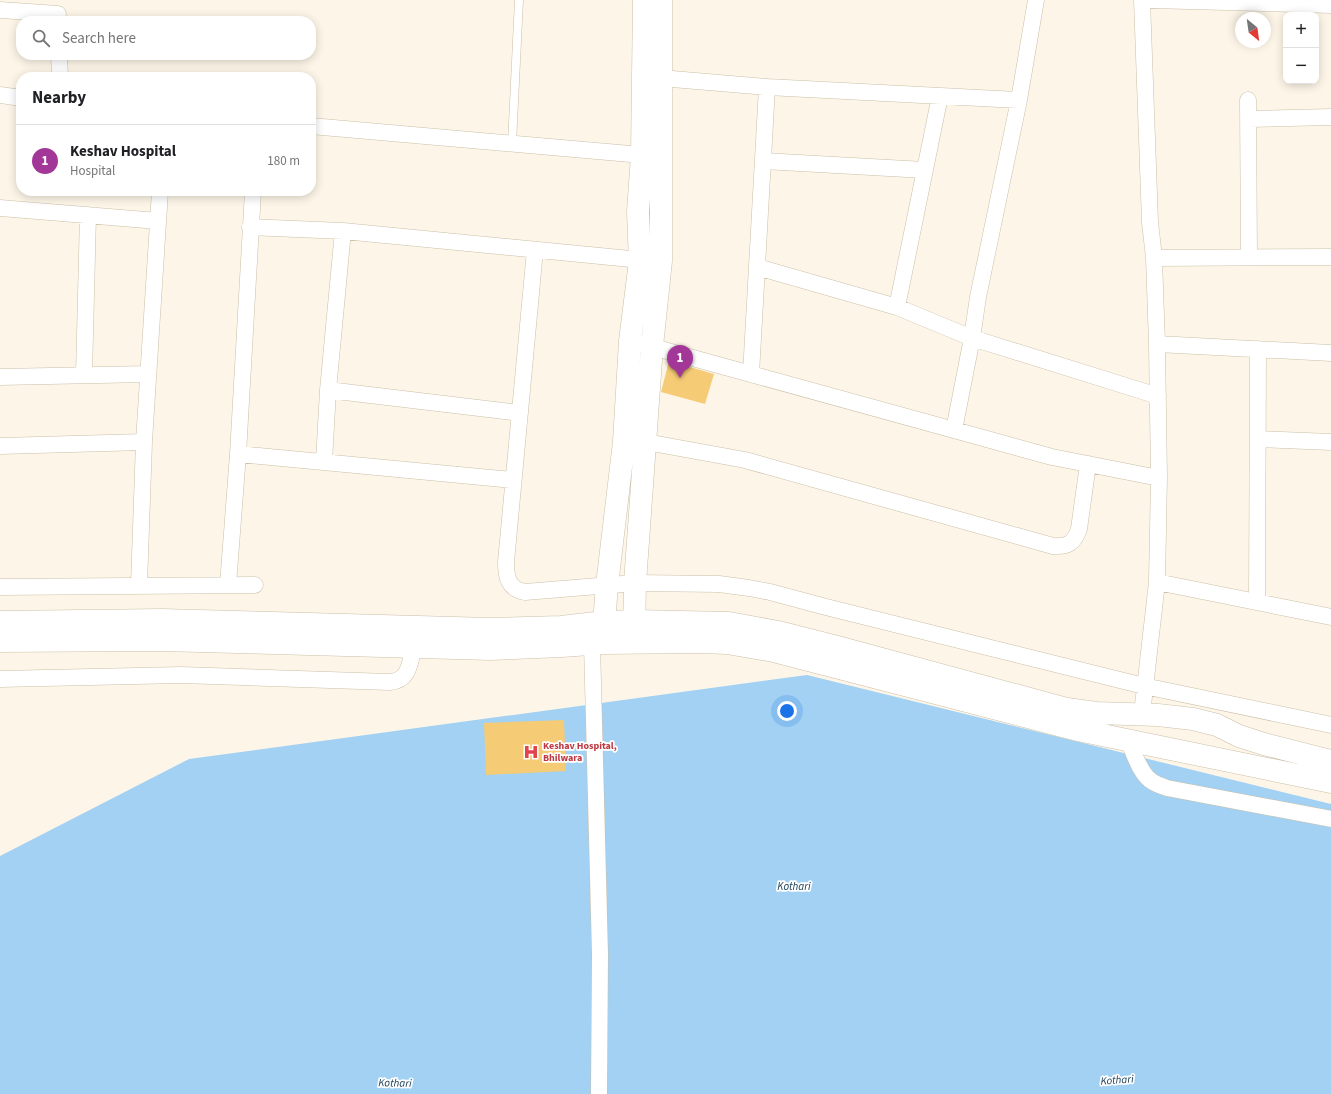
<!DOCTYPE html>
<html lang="en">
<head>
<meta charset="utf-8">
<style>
  :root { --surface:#fff; --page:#f2f2f2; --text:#202124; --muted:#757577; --line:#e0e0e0; --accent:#a33797 }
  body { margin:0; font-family:"Source Sans 3",sans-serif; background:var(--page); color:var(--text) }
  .controls { position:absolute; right:12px; top:12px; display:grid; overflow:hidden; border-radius:8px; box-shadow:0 2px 10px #0003 }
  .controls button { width:36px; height:36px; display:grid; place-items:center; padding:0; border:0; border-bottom:1px solid var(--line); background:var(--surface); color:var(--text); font:20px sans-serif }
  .compass { position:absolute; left:1235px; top:12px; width:36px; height:36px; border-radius:50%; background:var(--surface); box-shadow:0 2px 10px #0003; rotate:151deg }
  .you { position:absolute; left:787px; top:711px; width:14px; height:14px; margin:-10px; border:3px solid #fff; border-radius:50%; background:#1a73e8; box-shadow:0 0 0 6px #1a73e833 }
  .badge { display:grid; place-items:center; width:26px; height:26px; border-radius:50%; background:var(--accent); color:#fff; font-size:13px; font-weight:700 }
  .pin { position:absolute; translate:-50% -33px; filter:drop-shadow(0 1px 2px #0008) }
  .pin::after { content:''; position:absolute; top:21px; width:14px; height:12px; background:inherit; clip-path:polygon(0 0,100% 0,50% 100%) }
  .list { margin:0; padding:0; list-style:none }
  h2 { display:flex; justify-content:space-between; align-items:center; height:52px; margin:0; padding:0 16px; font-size:17px }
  h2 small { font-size:13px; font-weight:400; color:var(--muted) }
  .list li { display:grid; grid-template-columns:26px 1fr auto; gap:12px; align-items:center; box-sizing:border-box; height:72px; padding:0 16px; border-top:1px solid var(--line) }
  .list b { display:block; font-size:15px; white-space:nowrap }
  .list p { margin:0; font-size:13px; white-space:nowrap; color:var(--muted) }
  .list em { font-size:13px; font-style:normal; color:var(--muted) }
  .icon { flex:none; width:22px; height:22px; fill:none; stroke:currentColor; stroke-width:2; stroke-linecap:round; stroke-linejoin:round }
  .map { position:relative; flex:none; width:1331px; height:1094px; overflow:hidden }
  .search { position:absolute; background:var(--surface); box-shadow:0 2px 10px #0003; left:16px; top:16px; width:300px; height:44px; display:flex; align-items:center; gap:10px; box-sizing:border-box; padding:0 14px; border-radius:16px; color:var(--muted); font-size:15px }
  .panel { position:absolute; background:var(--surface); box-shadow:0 2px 10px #0003; left:16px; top:72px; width:300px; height:124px; border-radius:16px }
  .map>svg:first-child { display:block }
  .water { fill:#a2d1f3 }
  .building { fill:#f5cb75 }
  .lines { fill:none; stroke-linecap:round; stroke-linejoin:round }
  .lane-casing { stroke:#cbbfa8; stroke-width:9 }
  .street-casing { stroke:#cbbfa8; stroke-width:17 }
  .secondary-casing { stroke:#cbbfa8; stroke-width:23 }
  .lane { stroke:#fff; stroke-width:8 }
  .street { stroke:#fff; stroke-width:16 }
  .secondary { stroke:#fff; stroke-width:22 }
  .labels { text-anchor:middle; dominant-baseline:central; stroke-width:3.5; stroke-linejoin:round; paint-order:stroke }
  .health-label { font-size:10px; font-weight:bold; fill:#be3a42; stroke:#fff; text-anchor:start }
  .water-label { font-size:11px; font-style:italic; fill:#13384f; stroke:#fff }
</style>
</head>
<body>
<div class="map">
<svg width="1331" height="1094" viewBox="0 0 1331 1094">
  <rect width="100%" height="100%" fill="#fdf6e8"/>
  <!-- water -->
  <path class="water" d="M807 675 1331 804V1094H0V856L189 759Z"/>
  <!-- building -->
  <path class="building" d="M669 361 714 374 705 404 661 392Z
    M564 720 566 771 486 775 484 723Z"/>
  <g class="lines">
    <!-- lane casing -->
    <g class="lane-casing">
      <path id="lane" d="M512 144 519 0"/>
    </g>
    <!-- street casing -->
    <g class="street-casing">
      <path id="street" d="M1151 0 1331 5
        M0 10 58 14
        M59 55 60 77
        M660 78 767 87 1019 100
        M0 95 21 98
        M1248 100 1249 257
        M1248 119 1331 117
        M311 126 642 155 652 157
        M763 161 925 170
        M0 208 158 221
        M250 227 343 231 651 261
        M535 250 506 562C506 577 508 589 525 592L635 583 719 584 749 588 770 592 826 607 1144 686 1331 725
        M1154 258 1331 257
        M757 267 897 307 972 338 1158 396
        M897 307 940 96
        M642 344 1052 457 1159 478
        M1157 344 1331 353
        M751 374 767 87
        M84 375 88 215
        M0 377 148 374
        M328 390 520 413
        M954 430 972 338 978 297 1019 100 1036 0
        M1258 439 1331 442
        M646 442 745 460 1053 546C1068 547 1074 543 1079 529L1088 464
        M0 446 144 442
        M238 454 513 480
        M324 462 328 390 343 231
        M1157 582 1331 617
        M139 585 144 442 160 191
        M228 585 238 454 253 191
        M0 587 255 585
        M1257 602 1258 349
        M592 644 600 954 599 1094
        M0 679 181 675 390 682C410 680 409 664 414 647
        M1142 714 1157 582 1159 478 1157 344 1154 258 1150 222 1142 0
        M1128 740C1134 753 1139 771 1150 780 1155 784 1161 786 1167 788L1331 819"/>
    </g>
    <!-- secondary casing -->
    <g class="secondary-casing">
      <path id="secondary" d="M0 622 162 620 491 629 561 627 604 622 635 621 729 623 778 632 837 647 1067 709 1096 713 1158 715 1193 719 1217 725 1239 736 1264 744 1331 761
        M603 636 607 585 624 442 630 341 640 261 638 212 642 155 644 0
        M634 636 635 583 652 346 661 261V0
        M0 641 161 640 491 649 562 646 603 643 701 642 727 643 774 651 832 666 1078 730 1331 782"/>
    </g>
    <!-- lane -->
    <use href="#lane" class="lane"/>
    <!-- street -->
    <use href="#street" class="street"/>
    <!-- secondary -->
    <use href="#secondary" class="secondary"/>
  </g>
  <!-- icons -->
  <defs>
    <g id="hospital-bare" transform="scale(1.2)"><path d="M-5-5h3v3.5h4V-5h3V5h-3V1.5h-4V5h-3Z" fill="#e0444e" stroke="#fff" stroke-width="2.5" paint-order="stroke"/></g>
  </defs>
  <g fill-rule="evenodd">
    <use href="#hospital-bare" x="531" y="752"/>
  </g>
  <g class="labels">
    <!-- health labels -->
    <g class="health-label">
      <text x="543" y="746">Keshav Hospital,<tspan x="543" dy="12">Bhilwara</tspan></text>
    </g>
    <!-- water labels -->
    <g class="water-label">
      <text x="794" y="886">Kothari</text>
      <text transform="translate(1117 1080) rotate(-4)">Kothari</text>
      <text transform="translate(395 1083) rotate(1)">Kothari</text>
    </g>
  </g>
</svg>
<div class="controls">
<button>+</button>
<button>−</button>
</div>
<svg class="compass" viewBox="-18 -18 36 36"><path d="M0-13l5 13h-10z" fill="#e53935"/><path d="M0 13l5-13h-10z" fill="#757577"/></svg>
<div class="you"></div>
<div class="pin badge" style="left:680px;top:378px">1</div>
<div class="search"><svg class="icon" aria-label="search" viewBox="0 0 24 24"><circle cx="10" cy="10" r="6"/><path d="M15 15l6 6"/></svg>Search here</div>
<section class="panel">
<h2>Nearby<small></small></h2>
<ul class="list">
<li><span class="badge">1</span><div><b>Keshav Hospital</b><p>Hospital</p></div><em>180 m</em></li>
</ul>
</section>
</div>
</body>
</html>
